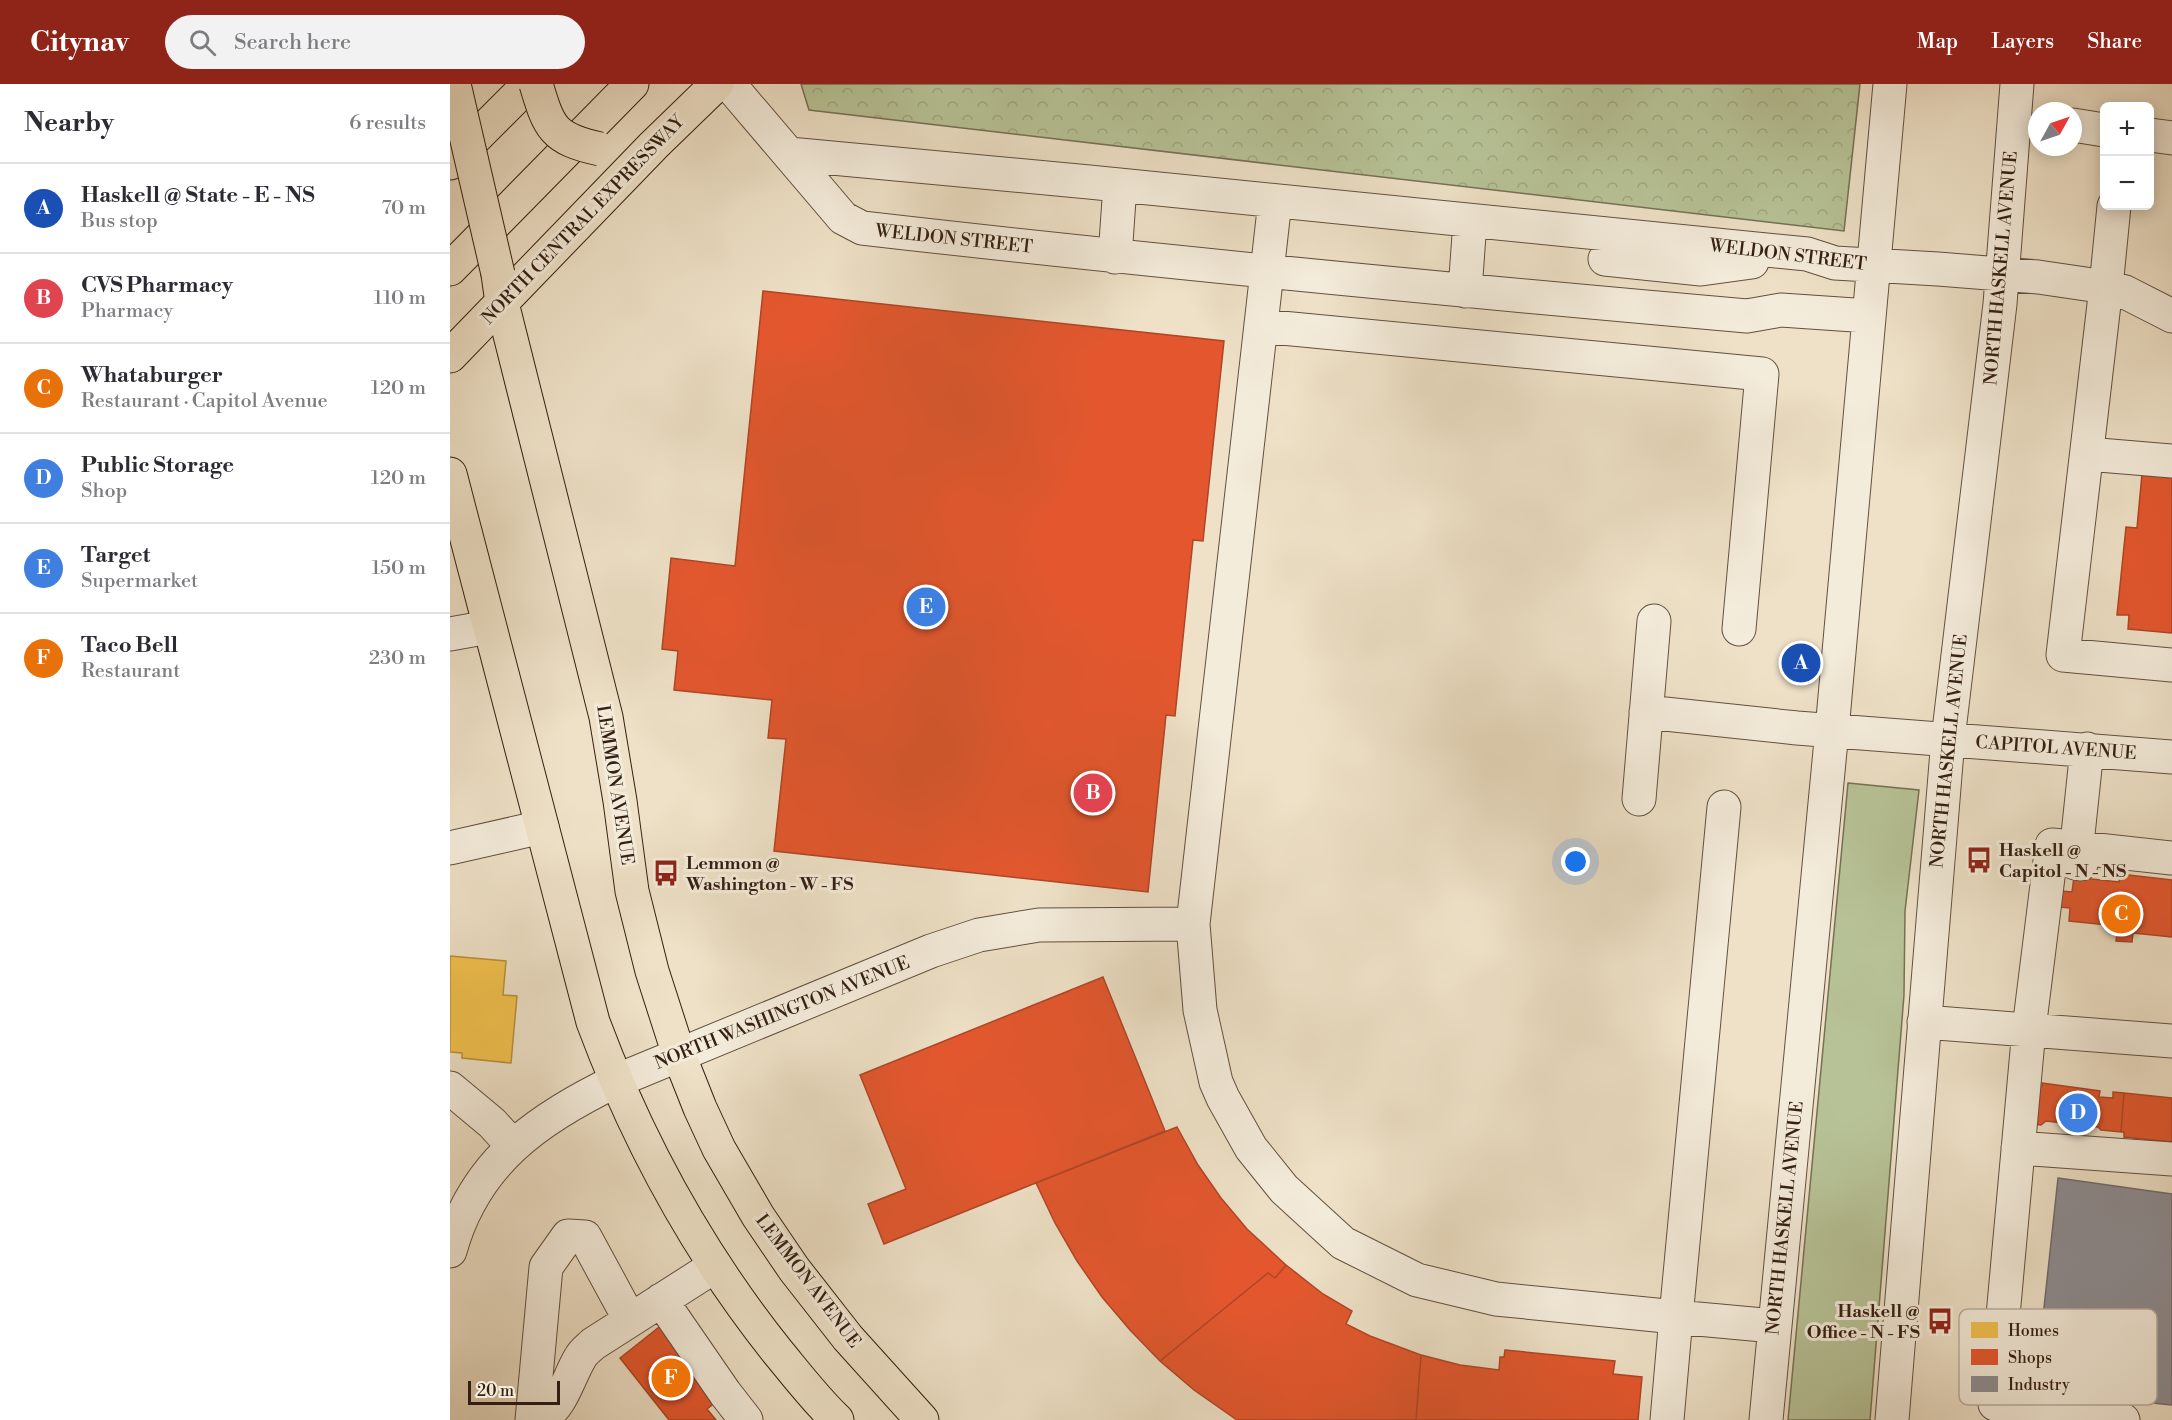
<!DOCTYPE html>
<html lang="en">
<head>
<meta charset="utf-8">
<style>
  :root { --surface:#fff; --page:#f2f2f3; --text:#2b2b33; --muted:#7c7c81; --line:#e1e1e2; --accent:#8f2418 }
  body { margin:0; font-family:"Libre Bodoni",serif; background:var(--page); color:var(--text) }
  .controls { position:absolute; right:18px; top:18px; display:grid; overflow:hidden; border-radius:9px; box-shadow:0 3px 15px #0003 }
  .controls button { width:54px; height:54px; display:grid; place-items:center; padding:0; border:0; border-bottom:2px solid var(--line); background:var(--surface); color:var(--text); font:30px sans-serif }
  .compass { position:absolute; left:1578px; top:18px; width:54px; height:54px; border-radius:50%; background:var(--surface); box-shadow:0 3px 15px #0003; rotate:50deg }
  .scale { position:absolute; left:18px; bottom:15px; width:92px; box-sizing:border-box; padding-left:6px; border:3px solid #341f12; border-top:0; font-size:16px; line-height:21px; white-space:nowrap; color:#341f12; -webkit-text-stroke:4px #f4ecdb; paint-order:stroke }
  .you { position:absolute; left:1126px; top:778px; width:21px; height:21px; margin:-15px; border:4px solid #fff; border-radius:50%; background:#1a73e8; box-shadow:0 0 0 9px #1a73e833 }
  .badge { display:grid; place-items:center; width:39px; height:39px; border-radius:50%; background:var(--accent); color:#fff; font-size:20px; font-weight:700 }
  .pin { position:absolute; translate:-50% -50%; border:3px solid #fff; box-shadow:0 2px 6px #0006 }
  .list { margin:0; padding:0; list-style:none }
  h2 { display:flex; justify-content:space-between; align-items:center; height:78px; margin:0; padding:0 24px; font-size:26px }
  h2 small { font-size:20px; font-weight:400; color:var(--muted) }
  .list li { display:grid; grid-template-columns:39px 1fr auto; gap:18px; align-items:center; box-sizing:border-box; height:90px; padding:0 24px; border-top:2px solid var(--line) }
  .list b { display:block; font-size:22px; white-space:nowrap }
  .list p { margin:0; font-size:20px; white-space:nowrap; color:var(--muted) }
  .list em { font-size:20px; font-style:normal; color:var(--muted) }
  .icon { flex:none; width:33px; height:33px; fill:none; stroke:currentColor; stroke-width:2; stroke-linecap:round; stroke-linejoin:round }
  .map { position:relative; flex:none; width:1722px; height:1336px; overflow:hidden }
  header { display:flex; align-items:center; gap:36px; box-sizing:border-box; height:84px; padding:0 30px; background:var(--accent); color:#fff }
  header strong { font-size:28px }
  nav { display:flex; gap:33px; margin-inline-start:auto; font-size:21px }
  .search { width:420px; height:54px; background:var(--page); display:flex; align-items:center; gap:15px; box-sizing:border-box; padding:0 21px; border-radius:33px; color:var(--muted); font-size:22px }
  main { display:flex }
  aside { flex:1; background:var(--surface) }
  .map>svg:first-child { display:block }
  .grass { fill:#b7c397; stroke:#767154; stroke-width:1.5 }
  .forest { fill:url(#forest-crowns); stroke:#767154; stroke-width:1.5 }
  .homes { fill:#f2c14e; stroke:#b9903c; stroke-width:1.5 }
  .shops { fill:#e4572e; stroke:#af4626; stroke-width:1.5 }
  .industry { fill:#8d8d92; stroke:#726c6c; stroke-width:1.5 }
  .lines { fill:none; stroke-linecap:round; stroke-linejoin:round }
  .minor-casing { stroke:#62503f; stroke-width:35 }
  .major-casing { stroke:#341f12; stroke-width:35 }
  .highway-casing { stroke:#341f12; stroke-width:35 }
  .minor { stroke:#f4ecdb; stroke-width:33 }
  .major { stroke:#eee1c7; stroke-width:33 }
  .highway { stroke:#eee1c7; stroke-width:33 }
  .major-bridge-casing { stroke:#341f12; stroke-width:35; stroke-linecap:butt }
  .major-bridge { stroke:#eee1c7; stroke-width:33 }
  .labels { text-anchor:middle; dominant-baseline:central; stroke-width:6; stroke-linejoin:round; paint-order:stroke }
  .street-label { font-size:18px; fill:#341f12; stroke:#f4ecdb }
  .poi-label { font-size:18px; font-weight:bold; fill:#341f12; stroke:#f4ecdb; text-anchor:start }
  .key { fill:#f4ecdb; stroke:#baae9f; stroke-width:1.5 }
  .key-label { font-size:16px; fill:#341f12 }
</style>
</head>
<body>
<header>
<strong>Citynav</strong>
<div class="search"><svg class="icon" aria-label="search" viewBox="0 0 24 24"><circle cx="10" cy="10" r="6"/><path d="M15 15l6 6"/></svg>Search here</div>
<nav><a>Map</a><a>Layers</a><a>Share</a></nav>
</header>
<main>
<aside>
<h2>Nearby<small>6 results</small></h2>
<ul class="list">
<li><span class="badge" style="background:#1a4fb4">A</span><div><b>Haskell @ State - E - NS</b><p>Bus stop</p></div><em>70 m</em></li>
<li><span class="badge" style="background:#e0444e">B</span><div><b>CVS Pharmacy</b><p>Pharmacy</p></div><em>110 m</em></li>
<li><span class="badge" style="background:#e8710a">C</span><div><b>Whataburger</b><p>Restaurant · Capitol Avenue</p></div><em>120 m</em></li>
<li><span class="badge" style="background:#3f7fe0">D</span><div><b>Public Storage</b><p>Shop</p></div><em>120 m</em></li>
<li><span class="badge" style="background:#3f7fe0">E</span><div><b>Target</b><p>Supermarket</p></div><em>150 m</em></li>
<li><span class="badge" style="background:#e8710a">F</span><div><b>Taco Bell</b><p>Restaurant</p></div><em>230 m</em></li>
</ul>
</aside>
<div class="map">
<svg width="1722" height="1336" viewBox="0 0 1722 1336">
  <defs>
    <pattern id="forest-crowns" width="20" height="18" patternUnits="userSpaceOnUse" patternTransform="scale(1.5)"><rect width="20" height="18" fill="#b7c397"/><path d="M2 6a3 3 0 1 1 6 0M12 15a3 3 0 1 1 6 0" fill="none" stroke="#9ea781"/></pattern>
  </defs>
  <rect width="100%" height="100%" fill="#eee1c7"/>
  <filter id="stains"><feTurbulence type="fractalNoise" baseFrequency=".00333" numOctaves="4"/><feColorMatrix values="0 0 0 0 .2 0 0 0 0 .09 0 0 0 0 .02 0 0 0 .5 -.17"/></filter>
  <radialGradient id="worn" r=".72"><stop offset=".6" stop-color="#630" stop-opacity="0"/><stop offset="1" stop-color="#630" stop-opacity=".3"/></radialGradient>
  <!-- grass -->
  <path class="grass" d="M1398 699 1469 706 1455 827 1454 911 1420 1336H1338Z"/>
  <!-- forest -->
  <path class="forest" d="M351 0H1410L1394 147 359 26Z"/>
  <!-- homes -->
  <path class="homes" d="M0 872 56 877 53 911 67 912 61 979 12 974V969L0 968Z"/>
  <!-- shops -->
  <path class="shops" d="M313 207 774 257 753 457 743 456 725 632 716 631 698 808 324 767 336 655 318 654 322 616 224 606 228 567 212 565 221 474 285 482Z
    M1692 390 1722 393V549L1678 545 1679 531H1667L1676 443 1687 444Z
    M1670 790 1722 796V853L1683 849 1682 858 1666 857 1668 842 1619 837 1620 824 1610 823 1612 807 1622 808 1624 793 1669 798Z
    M653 893 715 1047 434 1160 418 1120 456 1105 410 991Z
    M1592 999 1650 1007 1649 1013 1663 1014V1008L1674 1009 1671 1048 1651 1046 1648 1043 1596 1037 1591 1041 1583 1040 1584 1001 1592 1002Z
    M1674 1009 1722 1014V1058L1674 1053V1048H1671Z
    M727 1043 748 1081 771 1114 797 1145 836 1181 825 1194 818 1189 710 1277 680 1246 652 1213 627 1177 605 1139 586 1099Z
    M836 1181 873 1210 902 1227 896 1240 920 1252 971 1271 966 1336H787L744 1306 710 1277 818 1189 825 1194Z
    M213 1240 271 1314 257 1325 266 1336H219L170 1274Z
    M1055 1266 1165 1277 1163 1290 1192 1293 1188 1336H966L971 1271 1010 1281 1049 1286 1050 1273H1054Z"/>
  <!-- industry -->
  <path class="industry" d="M1608 1094 1722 1110V1321L1585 1307Z"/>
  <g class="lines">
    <!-- minor casing -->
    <g class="minor-casing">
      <path id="minor" d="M279 0 393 134 412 144C707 178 1001 206 1297 232L1331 226 1419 232
        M1623 41 1654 46
        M1700 51 1722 54
        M339 70 639 98 1357 170 1385 179 1488 185 1588 193 1656 203 1675 208 1722 232
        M825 117 743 840 750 926 766 998 773 1014 801 1064 834 1105 893 1159 967 1196 1046 1215 1226 1233 1217 1336
        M1664 122 1656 203 1613 571 1722 581
        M665 173 670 101
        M1155 175 1251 185 1302 178
        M1015 207 1020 137
        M811 242 1312 290 1289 545
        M1637 370 1722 377
        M0 550 39 543
        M1196 628 1347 644 1722 673
        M1189 715 1204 537
        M1274 723 1226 1233 1324 1242
        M0 764 92 743
        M1631 780 1625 779 1637 665
        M1474 938 1722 957
        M0 1004 42 1039 63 1062
        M1568 1064 1722 1075
        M0 1167C24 1079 87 1035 166 997L481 867 529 851 589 841 743 840
        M211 1216 275 1309 296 1336
        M82 1336 96 1183 118 1152 135 1153 180 1236
        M89 1336C113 1322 117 1296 130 1274 133 1268 139 1264 143 1260L265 1182
        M1316 1336 1382 646 1440 0
        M1442 1336 1498 655 1550 220 1567 0
        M1673 1336 1545 1320 1579 945 1602 761 1722 774"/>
    </g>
    <!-- major casing -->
    <g class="major-casing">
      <path id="major" d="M48 190 52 219 156 633 170 717 182 807 202 887 229 971 250 1024 269 1065 308 1132 344 1185 398 1254 472 1336
        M0 272 204 61 267 0
        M0 390 143 938C187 1056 248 1168 327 1267 346 1290 365 1315 387 1336"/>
    </g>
    <!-- highway casing -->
    <g class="highway-casing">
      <path id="highway" d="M0 79 79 0
        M0 185 182 0"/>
    </g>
    <!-- minor -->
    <use href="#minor" class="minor"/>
    <!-- major -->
    <use href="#major" class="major"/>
    <!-- highway -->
    <use href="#highway" class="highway"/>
    <!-- major-bridge casing -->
    <g class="major-bridge-casing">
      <path id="major-bridge" d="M4 0 48 190
        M86 0C99 44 103 55 150 65"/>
    </g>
    <!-- major-bridge -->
    <use href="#major-bridge" class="major-bridge"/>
  </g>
  <!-- icons -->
  <defs>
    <g id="bus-bare" transform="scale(2.07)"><path d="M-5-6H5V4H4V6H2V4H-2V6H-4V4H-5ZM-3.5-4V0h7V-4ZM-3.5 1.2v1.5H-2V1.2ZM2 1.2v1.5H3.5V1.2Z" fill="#8f2418" stroke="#f4ecdb" stroke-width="2.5" paint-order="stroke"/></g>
  </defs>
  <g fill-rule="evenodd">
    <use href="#bus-bare" x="1529" y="776"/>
    <use href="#bus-bare" x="216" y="789"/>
    <use href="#bus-bare" x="1490" y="1237"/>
  </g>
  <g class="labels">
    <!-- street labels -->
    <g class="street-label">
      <text transform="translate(133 136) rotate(-46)">NORTH CENTRAL EXPRESSWAY</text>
      <text transform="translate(504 155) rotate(6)">WELDON STREET</text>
      <text transform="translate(1338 171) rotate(7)">WELDON STREET</text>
      <text transform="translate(1551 184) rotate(-85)">NORTH HASKELL AVENUE</text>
      <text transform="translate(1606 664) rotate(4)">CAPITOL AVENUE</text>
      <text transform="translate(1499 667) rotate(-84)">NORTH HASKELL AVENUE</text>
      <text transform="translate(165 701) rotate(81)">LEMMON AVENUE</text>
      <text transform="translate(332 929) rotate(-22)">NORTH WASHINGTON AVENUE</text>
      <text transform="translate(1335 1134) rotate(-84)">NORTH HASKELL AVENUE</text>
      <text transform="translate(358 1197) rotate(53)">LEMMON AVENUE</text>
    </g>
    <!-- poi labels -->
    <g class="poi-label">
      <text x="1549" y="766">Haskell @<tspan x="1549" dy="21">Capitol - N - NS</tspan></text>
      <text x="236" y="779">Lemmon @<tspan x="236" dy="21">Washington - W - FS</tspan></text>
      <text x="1470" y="1227" text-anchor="end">Haskell @<tspan x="1470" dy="21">Office - N - FS</tspan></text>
    </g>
  </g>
  <!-- legend -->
  <rect x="1509" y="1225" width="198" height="96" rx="9" class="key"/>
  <rect x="1521" y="1238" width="27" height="16" fill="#f2c14e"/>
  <rect x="1521" y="1265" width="27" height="16" fill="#e4572e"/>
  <rect x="1521" y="1292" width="27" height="16" fill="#8d8d92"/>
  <g class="key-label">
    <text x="1558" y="1252">Homes</text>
    <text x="1558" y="1279">Shops</text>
    <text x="1558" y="1306">Industry</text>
  </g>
  <rect width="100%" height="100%" filter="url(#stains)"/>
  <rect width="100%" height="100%" fill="url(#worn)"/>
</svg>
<div class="controls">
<button>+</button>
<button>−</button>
</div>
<svg class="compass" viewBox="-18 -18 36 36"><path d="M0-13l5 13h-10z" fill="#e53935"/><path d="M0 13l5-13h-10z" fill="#7c7c81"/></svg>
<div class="scale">20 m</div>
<div class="you"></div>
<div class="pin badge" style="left:1351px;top:579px;background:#1a4fb4">A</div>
<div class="pin badge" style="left:643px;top:709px;background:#e0444e">B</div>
<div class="pin badge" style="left:1671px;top:830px;background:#e8710a">C</div>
<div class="pin badge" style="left:1628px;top:1029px;background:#3f7fe0">D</div>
<div class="pin badge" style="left:476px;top:523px;background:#3f7fe0">E</div>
<div class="pin badge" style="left:221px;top:1294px;background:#e8710a">F</div>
</div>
</main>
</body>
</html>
